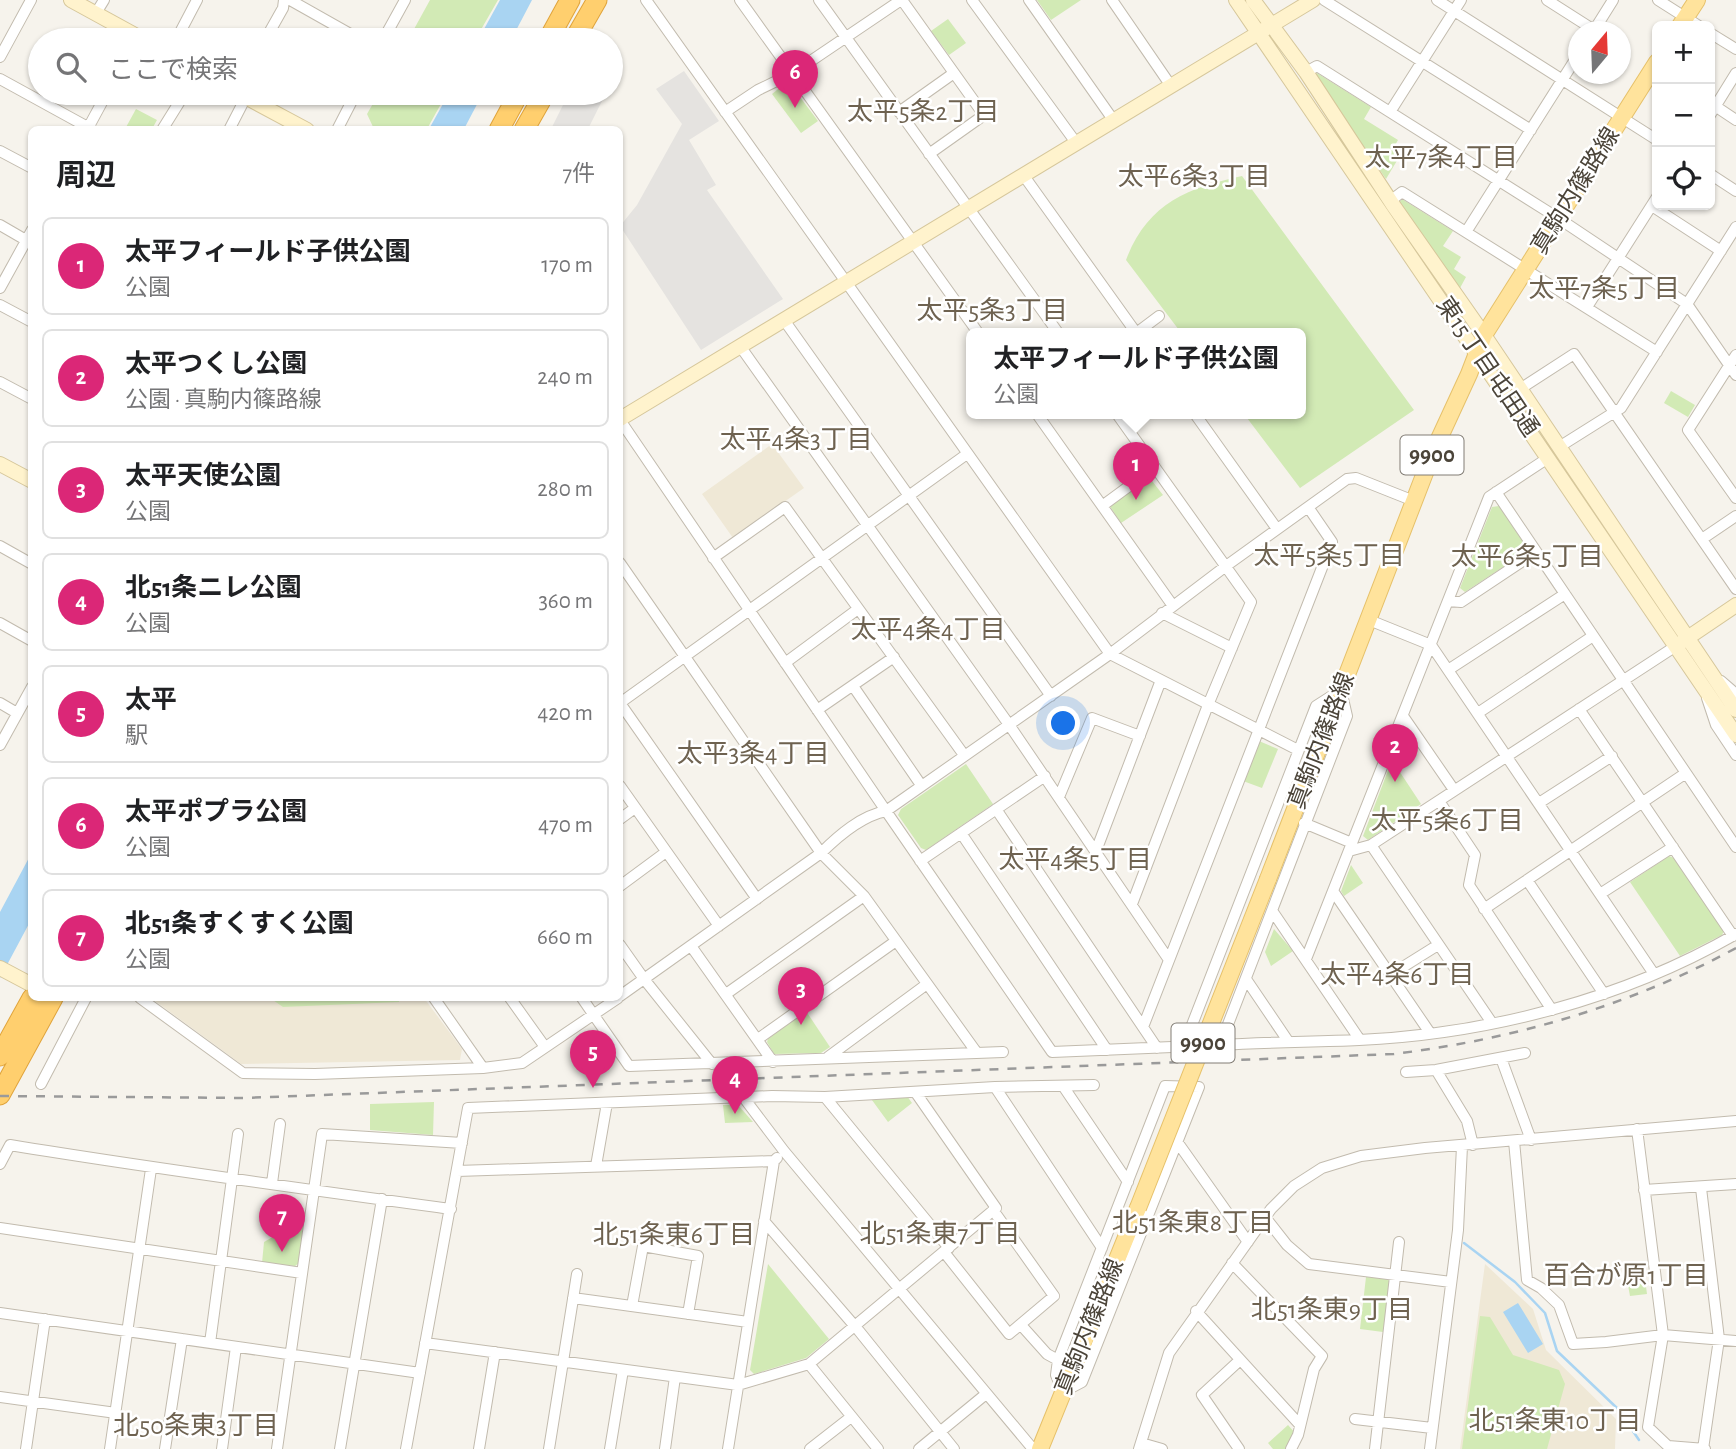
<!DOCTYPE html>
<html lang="ja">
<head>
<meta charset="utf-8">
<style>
  :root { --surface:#fff; --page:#f2f2f2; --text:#202124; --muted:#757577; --line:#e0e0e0; --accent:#db2777 }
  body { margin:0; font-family:"Alegreya Sans","Noto Sans JP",sans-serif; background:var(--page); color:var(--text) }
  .controls { position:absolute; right:21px; top:21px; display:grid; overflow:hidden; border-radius:10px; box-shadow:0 2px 5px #0004 }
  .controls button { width:63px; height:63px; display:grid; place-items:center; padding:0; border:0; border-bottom:2px solid var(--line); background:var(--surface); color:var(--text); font:35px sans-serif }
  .compass { position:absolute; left:1568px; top:21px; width:63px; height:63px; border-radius:50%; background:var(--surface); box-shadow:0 2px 5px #0004; rotate:19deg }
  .you { position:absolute; left:1064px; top:724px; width:24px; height:24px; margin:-18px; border:5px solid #fff; border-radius:50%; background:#1a73e8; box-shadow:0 0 0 10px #1a73e833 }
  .badge { display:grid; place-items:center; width:46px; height:46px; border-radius:50%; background:var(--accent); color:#fff; font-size:23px; font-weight:700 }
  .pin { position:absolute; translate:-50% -58px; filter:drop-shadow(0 2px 4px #0008) }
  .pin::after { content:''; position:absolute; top:37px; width:24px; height:21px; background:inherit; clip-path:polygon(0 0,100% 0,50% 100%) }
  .popup { position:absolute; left:966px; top:328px; width:340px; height:91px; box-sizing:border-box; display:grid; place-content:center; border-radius:10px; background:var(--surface); filter:drop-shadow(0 2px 5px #0005); font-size:23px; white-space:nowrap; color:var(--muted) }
  .popup b { font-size:26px; color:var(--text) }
  .popup::after { content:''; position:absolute; left:50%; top:100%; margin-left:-14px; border:14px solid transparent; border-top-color:var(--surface) }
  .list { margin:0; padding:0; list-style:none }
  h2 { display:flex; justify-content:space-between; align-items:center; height:91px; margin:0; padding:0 28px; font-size:30px }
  h2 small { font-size:23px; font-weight:400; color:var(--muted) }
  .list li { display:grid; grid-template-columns:46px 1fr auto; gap:21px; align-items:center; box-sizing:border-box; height:98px; margin:0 14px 14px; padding:0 14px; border:2px solid var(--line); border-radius:10px }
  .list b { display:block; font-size:26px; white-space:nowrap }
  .list p { margin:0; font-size:23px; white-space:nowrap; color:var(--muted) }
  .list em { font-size:23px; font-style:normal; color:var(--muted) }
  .icon { flex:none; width:38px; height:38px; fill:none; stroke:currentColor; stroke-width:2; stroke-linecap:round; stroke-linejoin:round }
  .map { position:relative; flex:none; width:1736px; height:1449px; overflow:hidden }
  .search { position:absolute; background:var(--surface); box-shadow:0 2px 5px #0004; left:28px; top:28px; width:595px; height:77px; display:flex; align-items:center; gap:18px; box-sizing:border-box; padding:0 24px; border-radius:38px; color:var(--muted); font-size:26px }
  .panel { position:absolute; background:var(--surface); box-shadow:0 2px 5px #0004; left:28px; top:126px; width:595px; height:875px; border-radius:10px }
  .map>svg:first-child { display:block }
  .education { fill:#efe8d6 }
  .green { fill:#d2eab5 }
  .parking { fill:#e5e3e0 }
  .water { fill:#a9d4f2 }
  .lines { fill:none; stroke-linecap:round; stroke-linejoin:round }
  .stream { stroke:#a9d4f2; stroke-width:2.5 }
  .street-casing { stroke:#c2bbae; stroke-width:12 }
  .secondary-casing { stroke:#d6c79b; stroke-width:16 }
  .primary-casing { stroke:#e6c16a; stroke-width:18 }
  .highway-casing { stroke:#e0a43c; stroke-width:21 }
  .street { stroke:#fff; stroke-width:10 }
  .secondary { stroke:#fff3cd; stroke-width:14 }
  .primary { stroke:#ffe39c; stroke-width:16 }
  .highway { stroke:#ffcf6e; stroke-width:19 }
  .rail { stroke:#9a9a9a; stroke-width:2.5; stroke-dasharray:9 9; stroke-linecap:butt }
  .primary-bridge-casing { stroke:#e6c16a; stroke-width:18; stroke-linecap:butt }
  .primary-bridge { stroke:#ffe39c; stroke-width:16 }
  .labels { text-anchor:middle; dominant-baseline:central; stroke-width:5; stroke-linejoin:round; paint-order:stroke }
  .shield { fill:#fff; stroke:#817c74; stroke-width:2 }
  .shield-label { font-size:23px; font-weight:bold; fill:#4b4439 }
  .street-label { font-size:24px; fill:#4b4439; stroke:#fff }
  .neighbourhood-label { font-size:26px; fill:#6e6250; stroke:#fff }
</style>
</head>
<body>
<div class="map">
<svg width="1736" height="1449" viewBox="0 0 1736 1449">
  <rect width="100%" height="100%" fill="#f6f3ec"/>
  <!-- education -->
  <path class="education" d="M772 444 804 488 733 538 702 494Z
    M151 998H424L462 1049 460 1060 241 1064Z
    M1485 1264 1533 1309 1546 1350 1616 1419 1615 1449H1460Z"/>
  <!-- green -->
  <path class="green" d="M430 0H498L475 40H408Z
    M1037 0H1081L1051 20Z
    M948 19 966 43 949 55 931 31Z
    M1317 73 1371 107 1364 119 1398 140 1393 149 1401 154 1386 179 1314 76Z
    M788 81 818 121 801 133 772 94Z
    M379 93H447L427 129H374L367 114Z
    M136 109 157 120 152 129H125Z
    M1242 176 1414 410 1300 488 1244 414H1300V334H1182L1126 260C1147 204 1187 188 1242 176Z
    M1402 199 1453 231 1443 246 1461 257 1454 269 1466 277 1460 288 1399 202Z
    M1671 391 1695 405 1688 417 1664 403Z
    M1149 477 1163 495 1121 523 1109 505Z
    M1499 506 1527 547 1526 552 1465 592 1460 588 1492 507Z
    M1259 741 1278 749 1262 788 1243 781Z
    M1392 760 1421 804 1368 840 1363 836Z
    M966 764 993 804 926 850 921 848 898 815 901 809Z
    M1669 856 1674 858 1724 931 1722 935 1680 956 1630 882Z
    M1351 865 1363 883 1344 896 1341 891Z
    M1274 929 1293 951 1271 966 1265 952Z
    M270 998H399V1002L283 1007Z
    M806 1011 830 1047 821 1053 774 1054 767 1042 768 1039Z
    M869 1096H907L912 1103 888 1122Z
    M434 1102 433 1135 370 1130V1104Z
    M723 1105H738L753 1122 725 1123Z
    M304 1219 299 1263 295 1266 262 1263 264 1242Z
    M768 1264 829 1339 806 1358 754 1374 750 1370Z
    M1644 1272 1647 1294 1630 1296 1626 1275Z
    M1366 1277 1388 1279 1390 1282 1383 1332 1360 1329Z
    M1480 1316 1490 1317 1513 1355 1559 1370 1565 1384 1547 1449H1462Z
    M1288 1425 1296 1434 1287 1449H1273L1268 1443Z"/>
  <!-- parking -->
  <path class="parking" d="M684 71 719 121 689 140 716 185 707 190 783 299 701 350 620 226 637 205 682 124 656 89Z
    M569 93H606L588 129H551Z"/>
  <!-- water -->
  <path class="water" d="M500 0H532L511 40H478Z
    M449 93H483L464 129H429Z
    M31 854V920L0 978V912Z
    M1518 1303 1543 1344 1528 1353 1503 1312Z"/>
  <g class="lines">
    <!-- stream -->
    <path class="stream" d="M1464 1243 1515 1282 1545 1313 1557 1351 1618 1409 1639 1440"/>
    <!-- street casing -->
    <g class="street-casing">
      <path id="street" d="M290 0 361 40
        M646 0 1110 654 1298 750
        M740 0 979 334
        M819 0 1059 334
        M902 0 984 115 929 154
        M972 0 1077 144
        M1029 0 1114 121
        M1112 0 1171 86
        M1324 0 1531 130
        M1437 0 1657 140
        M1547 0 1594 30
        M1658 0 1699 26
        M96 13 104 0
        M1593 32 1613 0
        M1710 33 1736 49
        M176 40 197 0
        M265 40 283 8 284 0
        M383 40 405 0
        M0 57 31 0
        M1306 72 1317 66 1558 218 1687 304 1736 375
        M0 79 93 130
        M1715 106 1736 120
        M725 112 758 90 793 73 901 0
        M899 112 954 73
        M1390 112 1461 0
        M1710 115 1736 73
        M87 130 107 93
        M162 130 185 93
        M229 130 246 97
        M337 130 356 93
        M0 151 32 168
        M1710 174 1736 191
        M1024 176 1137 334
        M1390 201 1402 192 1657 352
        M1652 206 1721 251
        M0 225 31 243
        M1466 232 1578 55
        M0 288 32 230
        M0 305 32 322
        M1587 307 1657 197
        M784 320 1051 696
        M1135 334 1159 316
        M740 346 1010 726 1169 960
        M1736 355 1688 430 1736 498
        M0 382 32 399
        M1520 389 1574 354 1736 589
        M1037 414 1173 606
        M1117 414 1251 602 1208 705 1132 904
        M1195 414 1277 529
        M620 420 886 811 1110 654 1226 566 1347 479 1356 478 1414 501
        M1559 447 1621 408 1736 227
        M1496 492 1736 847
        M1102 506 1155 467
        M1702 539 1736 516
        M0 546 32 564
        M713 558 785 507 964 755
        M620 563 821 853 864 896 977 1053
        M1448 601 1461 602 1536 552
        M1162 613 1232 648
        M1369 620 1431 645 1654 974
        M0 623 32 641
        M785 663 858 609
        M1448 670 1565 594
        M1721 681 1736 694
        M853 686 921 785
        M1707 698 1716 725 1736 755
        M0 703 17 713
        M620 703 967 454
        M620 703 757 899
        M1579 709 1733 936
        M817 710 894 657
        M1478 713 1593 636
        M1403 716 1454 790
        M0 745 32 687
        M620 786 719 926
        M1059 797 1092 718 1140 736
        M1439 801 1475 855 1469 885 1552 1010
        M1539 803 1612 756
        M996 809 1157 1048
        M620 819 635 808
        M1304 823 1352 843
        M961 833 1107 1050
        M1371 845 1492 1023
        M1096 851 1161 680
        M1349 851 1371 845 1676 646
        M920 861 1045 776
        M1527 880 1604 994
        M620 886 666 852
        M1333 891 1430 1033
        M1600 894 1673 847
        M1484 909 1686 773
        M1273 912 1360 1040
        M620 945 644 979 712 1064
        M691 946 773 1062
        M1306 959 1489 497 1548 458
        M1390 975 1438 945
        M1246 979 1288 1041
        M726 994 864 896
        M620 996 821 853C839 835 861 816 886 811L1052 1052 1220 1045 1347 716 1341 690 1316 706 1183 1048
        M140 998 243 1073 315 1074 483 1068
        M434 998 483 1068 522 1063 618 998
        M510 998 545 1047
        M582 998 629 1066 1003 1052
        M1143 1027 1332 542 1308 507
        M758 1039 896 941
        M1220 1045C1266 1042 1313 1042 1359 1040 1489 1034 1623 999 1736 934
        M828 1057 927 984
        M1501 1058 1531 1140
        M1436 1070 1467 1121 1473 1145
        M1406 1072 1436 1070 1525 1053
        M41 1084 86 998
        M1063 1086 1128 1182
        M1165 1086 1199 1087 1082 1382 1063 1392 1056 1375 1058 1360Z
        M995 1087 1102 1248
        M825 1097 949 1248
        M744 1098 784 1151 1033 1449
        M1637 1129 1663 1335 1648 1427 1668 1446 1705 1449
        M1514 1141 1527 1280 1541 1288 1559 1305 1573 1344 1606 1342 1663 1335 1736 1341
        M1178 1143 1248 1242
        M0 1164 10 1145C156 1169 304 1189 451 1209
        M596 1166 607 1103
        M457 1171 774 1161
        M272 1183 280 1124
        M1701 1188 1719 1339 1703 1449
        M1644 1190 1736 1184
        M1265 1217 1287 1245 1309 1264 1451 1282
        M764 1221 859 1331 954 1449
        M0 1228 302 1273
        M944 1252 1009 1334 1054 1296 993 1210
        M1232 1263 1322 1356 1314 1369 1298 1435 1291 1449
        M573 1298 748 1322
        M632 1306 643 1246 698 1256 688 1314
        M1196 1311 1300 1425
        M0 1313 420 1373
        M1021 1325 1047 1354 1058 1360
        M210 1343 238 1134
        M425 1343 738 1385 809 1364 996 1208 916 1093
        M809 1364 878 1449
        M0 1397 116 1413
        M1355 1419 1432 1428
        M1141 1443 1162 1449
        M26 1449 45 1319
        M110 1449 151 1169
        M165 1449 182 1339
        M222 1449 236 1347
        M277 1449 322 1134 462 1143
        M340 1449 382 1199
        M406 1449 468 1108 772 1096 825 1097 995 1087 1094 1085
        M479 1449 495 1352
        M549 1449 577 1274
        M610 1449 623 1370
        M665 1449 675 1377
        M728 1449 774 1161 777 1158
        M810 1449 851 1417
        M919 1449 986 1394
        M1139 1449 1169 1353 1271 1209 1294 1186 1322 1168 1361 1156 1425 1148 1736 1121
        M1239 1449 1202 1395 1240 1360
        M1375 1449 1399 1242
        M1430 1449 1458 1230 1462 1146"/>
    </g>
    <!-- secondary casing -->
    <g class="secondary-casing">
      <path id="secondary" d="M71 0 144 40
        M1236 0 1736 735
        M1253 0 1306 72 1393 205 1484 335 1736 710
        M238 93 307 130
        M620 419 1313 0
        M0 464 32 481
        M1683 641 1736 605
        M0 968 32 985"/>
    </g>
    <!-- primary casing -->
    <g class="primary-casing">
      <path id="primary" d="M1680 26 1697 0
        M1268 879 1433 452 1469 374 1484 335 1657 62
        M1040 1449 1138 1208"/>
    </g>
    <!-- highway casing -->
    <g class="highway-casing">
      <path id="highway" d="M548 40 570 0
        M574 40 597 0
        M499 130 519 93
        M524 130 545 93
        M0 1056 32 998
        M0 1095 53 998"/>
    </g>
    <!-- street -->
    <use href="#street" class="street"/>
    <!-- secondary -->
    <use href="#secondary" class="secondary"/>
    <!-- primary -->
    <use href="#primary" class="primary"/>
    <!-- highway -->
    <use href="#highway" class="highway"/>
    <!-- rail -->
    <path class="rail" d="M0 1096 244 1098 1394 1054C1515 1039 1629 1006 1736 948"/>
    <!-- primary-bridge casing -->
    <g class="primary-bridge-casing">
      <path id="primary-bridge" d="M1138 1208 1268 879"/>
    </g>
    <!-- primary-bridge -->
    <use href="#primary-bridge" class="primary-bridge"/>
  </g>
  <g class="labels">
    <!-- shield labels -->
    <g class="shield">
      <rect x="1400.5" y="435.5" width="63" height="39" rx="5"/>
      <rect x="1171.5" y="1023.5" width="63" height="39" rx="5"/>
    </g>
    <g class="shield-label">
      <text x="1432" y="455">9900</text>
      <text x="1203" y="1043">9900</text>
    </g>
    <!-- street labels -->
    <g class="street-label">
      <text transform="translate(1576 191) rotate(-58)">真駒内篠路線</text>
      <text transform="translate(1487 367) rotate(56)">東15丁目屯田通</text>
      <text transform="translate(1322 741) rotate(-69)">真駒内篠路線</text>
      <text transform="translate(1090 1327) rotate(-68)">真駒内篠路線</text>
    </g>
    <!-- neighbourhood labels -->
    <g class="neighbourhood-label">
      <text x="923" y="112">太平5条2丁目</text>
      <text x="1441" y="158">太平7条4丁目</text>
      <text x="1194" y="177">太平6条3丁目</text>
      <text x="1604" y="289">太平7条5丁目</text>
      <text x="992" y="311">太平5条3丁目</text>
      <text x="796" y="440">太平4条3丁目</text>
      <text x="1329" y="556">太平5条5丁目</text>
      <text x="1527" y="557">太平6条5丁目</text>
      <text x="928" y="630">太平4条4丁目</text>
      <text x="753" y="754">太平3条4丁目</text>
      <text x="1447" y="821">太平5条6丁目</text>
      <text x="1075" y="860">太平4条5丁目</text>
      <text x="1397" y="975">太平4条6丁目</text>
      <text x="1193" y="1223">北51条東8丁目</text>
      <text x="940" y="1234">北51条東7丁目</text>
      <text x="674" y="1235">北51条東6丁目</text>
      <text x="1626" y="1276">百合が原1丁目</text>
      <text x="1332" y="1310">北51条東9丁目</text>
      <text x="1555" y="1421">北51条東10丁目</text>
      <text x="196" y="1426">北50条東3丁目</text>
    </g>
  </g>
</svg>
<div class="controls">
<button>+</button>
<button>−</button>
<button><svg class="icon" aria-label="locate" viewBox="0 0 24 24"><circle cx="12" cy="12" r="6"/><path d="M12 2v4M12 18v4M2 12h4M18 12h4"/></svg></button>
</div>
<svg class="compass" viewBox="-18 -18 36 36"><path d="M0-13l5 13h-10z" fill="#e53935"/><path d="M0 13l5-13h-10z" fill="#757577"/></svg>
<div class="you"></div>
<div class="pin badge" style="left:1136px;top:500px">1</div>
<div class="popup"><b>太平フィールド子供公園</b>公園</div>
<div class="pin badge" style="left:1395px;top:782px">2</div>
<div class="pin badge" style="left:801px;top:1025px">3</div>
<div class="pin badge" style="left:735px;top:1114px">4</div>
<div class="pin badge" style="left:593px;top:1088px">5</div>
<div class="pin badge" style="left:795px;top:108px">6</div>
<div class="pin badge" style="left:282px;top:1252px">7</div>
<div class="search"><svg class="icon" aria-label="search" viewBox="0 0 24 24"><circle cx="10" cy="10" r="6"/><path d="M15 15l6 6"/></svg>ここで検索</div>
<section class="panel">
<h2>周辺<small>7件</small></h2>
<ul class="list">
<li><span class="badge">1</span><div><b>太平フィールド子供公園</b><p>公園</p></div><em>170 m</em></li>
<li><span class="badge">2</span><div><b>太平つくし公園</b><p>公園 · 真駒内篠路線</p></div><em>240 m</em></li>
<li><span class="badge">3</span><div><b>太平天使公園</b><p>公園</p></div><em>280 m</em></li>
<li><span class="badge">4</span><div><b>北51条ニレ公園</b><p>公園</p></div><em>360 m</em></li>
<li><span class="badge">5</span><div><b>太平</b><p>駅</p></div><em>420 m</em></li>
<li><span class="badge">6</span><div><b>太平ポプラ公園</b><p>公園</p></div><em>470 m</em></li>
<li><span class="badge">7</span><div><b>北51条すくすく公園</b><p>公園</p></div><em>660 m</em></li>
</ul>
</section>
</div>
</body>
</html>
